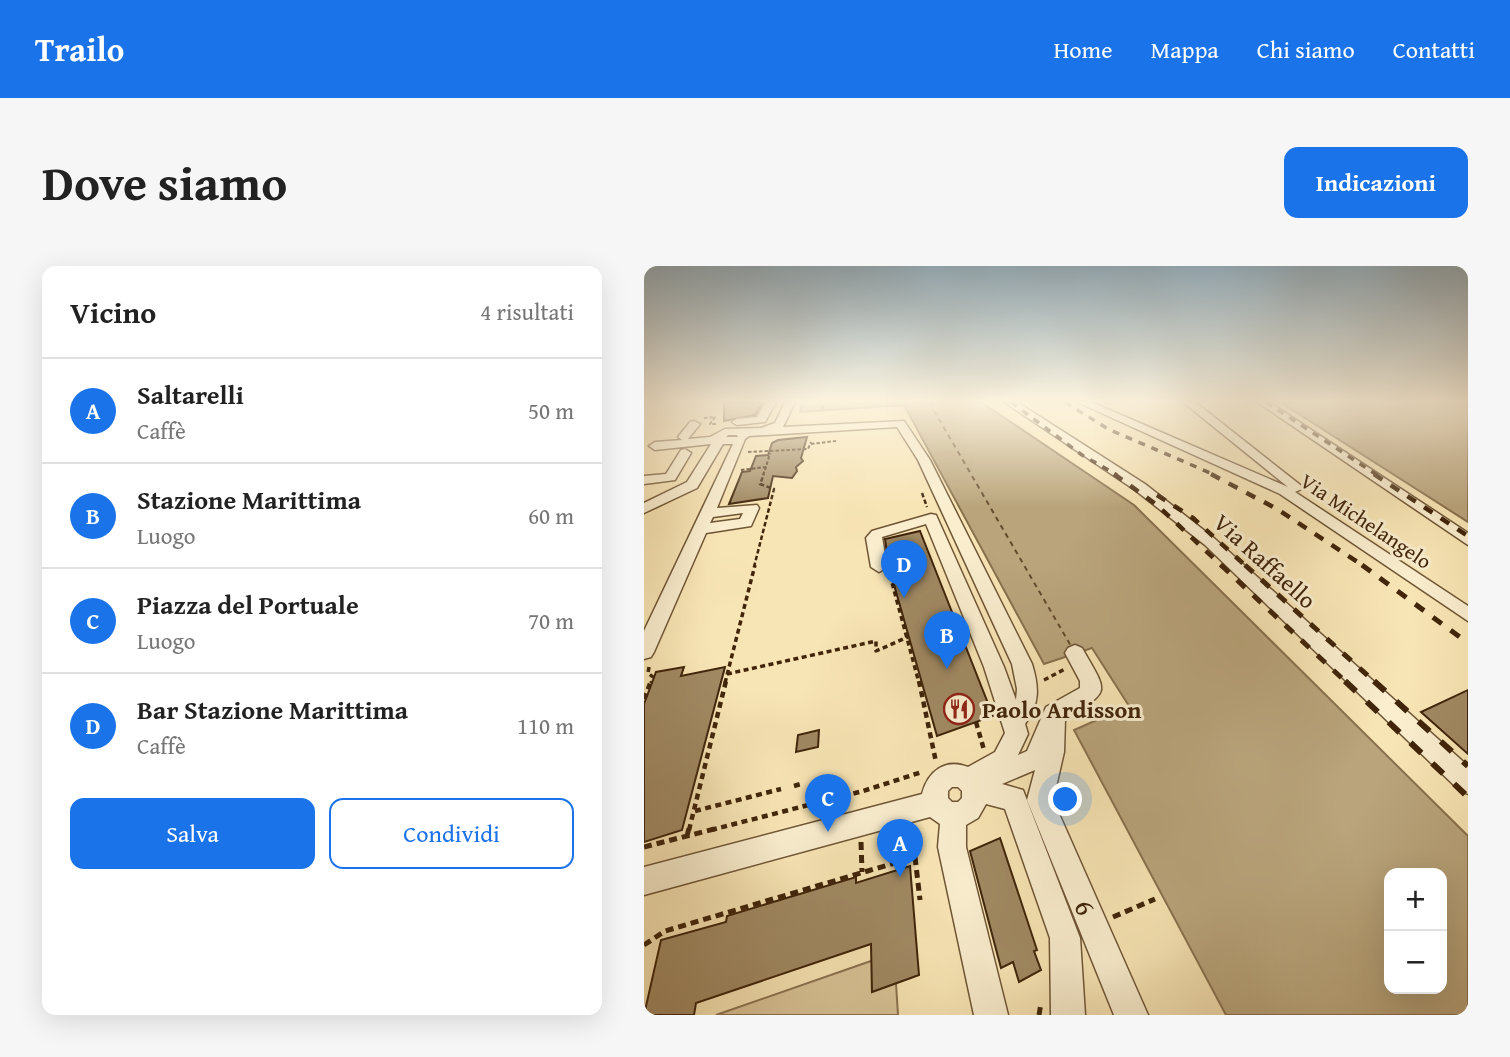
<!DOCTYPE html>
<html lang="it">
<head>
<meta charset="utf-8">
<style>
  :root { --surface:#fff; --page:#f6f6f6; --text:#222; --muted:#767676; --line:#e0e0e0; --accent:#1a73e8 }
  body { margin:0; font-family:"Gentium Book Plus",serif; background:var(--page); color:var(--text) }
  .controls { position:absolute; right:21px; bottom:21px; display:grid; overflow:hidden; border-radius:14px; box-shadow:0 7px 28px #0002 }
  .controls button { width:63px; height:63px; display:grid; place-items:center; padding:0; border:0; border-bottom:2px solid var(--line); background:var(--surface); color:var(--text); font:35px sans-serif }
  .you { position:absolute; left:422px; top:534px; width:24px; height:24px; margin:-18px; border:5px solid #fff; border-radius:50%; background:#1a73e8; box-shadow:0 0 0 10px #1a73e833 }
  .badge { display:grid; place-items:center; width:46px; height:46px; border-radius:50%; background:var(--accent); color:#fff; font-size:23px; font-weight:700 }
  .pin { position:absolute; translate:-50% -58px; filter:drop-shadow(0 2px 4px #0008) }
  .pin::after { content:''; position:absolute; top:37px; width:24px; height:21px; background:inherit; clip-path:polygon(0 0,100% 0,50% 100%) }
  .list { margin:0; padding:0; list-style:none }
  h2 { display:flex; justify-content:space-between; align-items:center; height:91px; margin:0; padding:0 28px; font-size:30px }
  h2 small { font-size:23px; font-weight:400; color:var(--muted) }
  .list li { display:grid; grid-template-columns:46px 1fr auto; gap:21px; align-items:center; box-sizing:border-box; height:105px; padding:0 28px; border-top:2px solid var(--line) }
  .list b { display:block; font-size:26px; white-space:nowrap }
  .list p { margin:0; font-size:23px; white-space:nowrap; color:var(--muted) }
  .list em { font-size:23px; font-style:normal; color:var(--muted) }
  .actions { display:flex; gap:14px; padding:21px 28px }
  .actions a { flex:1; padding:16px 0; border:2px solid var(--accent); border-radius:14px; text-align:center; font-size:24px; color:var(--accent) }
  .actions .main { background:var(--accent); color:#fff }
  .map { position:relative; flex:none; width:824px; height:749px; overflow:hidden; border-radius:14px }
  header { display:flex; align-items:center; gap:42px; box-sizing:border-box; height:98px; padding:0 35px; background:var(--accent); color:#fff }
  header strong { font-size:33px }
  nav { display:flex; gap:38px; margin-inline-start:auto; font-size:24px }
  .intro { display:flex; align-items:center; justify-content:space-between; box-sizing:border-box; height:168px; padding:0 42px }
  h1 { margin:0; font-size:49px }
  .button { padding:18px 32px; border-radius:14px; background:var(--accent); color:#fff; font-size:24px; font-weight:700 }
  main { display:flex; gap:42px; padding:0 42px }
  aside { flex:1; background:var(--surface); border-radius:14px; box-shadow:0 7px 28px #0002 }
  .map>svg:first-child { display:block }
  .green { fill:#d9c498; stroke:#8c7451; stroke-width:2 }
  .water { fill:#b9a47b; stroke:#89714e; stroke-width:2; fill-rule:evenodd }
  .lines { fill:none; stroke-linecap:round; stroke-linejoin:round }
  .ferry { stroke:#644b2c; stroke-width:2; stroke-dasharray:5 4.5; stroke-linecap:butt }
  .building { fill:#a08963; stroke:#40250a; stroke-width:2 }
  .minor-casing { stroke:#6e5535; stroke-width:3 }
  .path-far4 { stroke:#40250a; stroke-width:2; stroke-dasharray:3.5 2; stroke-linecap:butt }
  .path-far3 { stroke:#40250a; stroke-width:2.5; stroke-dasharray:4.5 2.5; stroke-linecap:butt }
  .path-far2 { stroke:#40250a; stroke-width:3.5; stroke-dasharray:5 3.5; stroke-linecap:butt }
  .path-far1 { stroke:#40250a; stroke-width:4.5; stroke-dasharray:6 4.5; stroke-linecap:butt }
  .path { stroke:#40250a; stroke-width:5; stroke-dasharray:8 5; stroke-linecap:butt }
  .minor { fill:#faeecf; fill-rule:evenodd }
  .rail-far3 { stroke:#40250a; stroke-width:3.5; stroke-dasharray:7 7; stroke-linecap:butt }
  .rail-far2 { stroke:#40250a; stroke-width:4.5; stroke-dasharray:10 10; stroke-linecap:butt }
  .rail-far1 { stroke:#40250a; stroke-width:5; stroke-dasharray:11 11; stroke-linecap:butt }
  .rail { stroke:#40250a; stroke-width:6; stroke-dasharray:15 15; stroke-linecap:butt }
  .labels { text-anchor:middle; dominant-baseline:central; stroke-width:6; stroke-linejoin:round; paint-order:stroke }
  .far-street-label { font-size:21px; fill:#40250a; stroke:#faeecf }
  .street-label { font-size:24px; fill:#40250a; stroke:#faeecf }
  .poi-label { font-size:24px; font-weight:bold; fill:#40250a; stroke:#faeecf; text-anchor:start }
  .near-street-label { font-size:28px; fill:#40250a; stroke:#faeecf }
</style>
</head>
<body>
<header>
<strong>Trailo</strong>
<nav><a>Home</a><a>Mappa</a><a>Chi siamo</a><a>Contatti</a></nav>
</header>
<div class="intro"><h1>Dove siamo</h1><a class="button">Indicazioni</a></div>
<main>
<aside>
<h2>Vicino<small>4 risultati</small></h2>
<ul class="list">
<li><span class="badge">A</span><div><b>Saltarelli</b><p>Caffè</p></div><em>50 m</em></li>
<li><span class="badge">B</span><div><b>Stazione Marittima</b><p>Luogo</p></div><em>60 m</em></li>
<li><span class="badge">C</span><div><b>Piazza del Portuale</b><p>Luogo</p></div><em>70 m</em></li>
<li><span class="badge">D</span><div><b>Bar Stazione Marittima</b><p>Caffè</p></div><em>110 m</em></li>
</ul>
<div class="actions"><a class="main">Salva</a><a>Condividi</a></div>
</aside>
<div class="map">
<svg width="824" height="749" viewBox="0 0 824 749">
  <rect width="100%" height="100%" fill="#f8e5b5"/>
  <filter id="stains"><feTurbulence type="fractalNoise" baseFrequency=".00286" numOctaves="4"/><feColorMatrix values="0 0 0 0 .2 0 0 0 0 .09 0 0 0 0 .02 0 0 0 .5 -.17"/></filter>
  <radialGradient id="worn" r=".72"><stop offset=".6" stop-color="#630" stop-opacity="0"/><stop offset="1" stop-color="#630" stop-opacity=".3"/></radialGradient>
  <!-- green -->
  <path class="green" d="M227 695 252 717 254 749H72Z"/>
  <!-- water -->
  <path class="water" d="M159 136H337L490 239 824 570V749H582L430 464 485 440 448 382 400 398 260 139 156 146ZM745 607H798V723H745Z
    M636 136H824V256Z"/>
  <g class="lines">
    <!-- ferry -->
    <path class="ferry" d="M285 136 427 380
      M178 144 180 136"/>
  </g>
  <!-- building -->
  <path class="building" d="M80 136H119L111 149 80 155Z
    M163 171 157 192 159 195 152 201 153 205 148 212 129 210 124 232 85 238 98 206 106 205 112 190 124 189 128 177 134 174Z
    M276 265 349 450 293 470 245 301 241 273Z
    M40 401 37 410 81 401 38 564 0 576V438L12 406Z
    M824 424V488L777 446Z
    M175 464 174 481 152 486 154 469Z
    M356 572 393 684 390 685 397 704 375 716 369 696 357 702 326 585Z
    M266 600 275 709 228 726 227 678 52 737 50 749H0L17 674 82 656 83 650 212 611V617Z"/>
  <g class="lines">
    <!-- minor casing -->
    <g class="minor-casing">
      <path id="minor" d="M122 136H132L121 156 93 159 88 156 93 153 113 151Z
        M141 136H151L139 161 260 155 286 194 388 398C395 421 396 438 381 458L384 468 374 489 383 485 402 441 436 422V415L421 387 424 382 431 379 438 382C465 429 467 424 421 453L420 486 409 534 504 749H470L383 534 391 504 358 518 379 524 436 672 441 749H407L406 672 361 543 342 538 334 552 322 559V581L364 749H330L294 581 296 558 286 551 0 629V601L278 528C284 505 301 492 324 501L351 486 361 467 340 401 282 258 238 271 243 301 235 306 227 301 222 272 228 265 287 248 292 249 360 401 372 434 373 423 368 398 274 194 253 161 105 170 101 173 73 242 113 239 115 242 107 260 62 267 10 386 7 391 0 393V365L89 178H79L53 222 0 247V237L43 216 67 178 11 184 5 180 11 176 38 174 34 171 46 156 50 155 56 158 44 173 66 171 81 163 117 162 131 157ZM84 169H93L94 171H82ZM99 247 96 253 66 257 69 251ZM308 521H314L318 525V532L314 536H308L304 532V525Z
        M360 136H373L501 218 571 273 824 500V528L815 524 561 279 491 224Z
        M433 136H447L644 221 539 136H551L660 222 651 226 824 340V355L636 228Z
        M613 136H625L824 267V279Z
        M41 183 47 187 31 214 0 218V210L22 208 37 184Z"/>
    </g>
    <!-- path-far4 -->
    <path class="path-far4" d="M60 152 71 151 66 158H72
      M167 178 192 175
      M104 186 164 183 167 176
      M97 204 122 201 126 187
      M119 209 122 201"/>
    <!-- path-far3 -->
    <path class="path-far3" d="M278 227 283 241
      M110 301 130 223 116 218 120 208"/>
    <!-- path-far2 -->
    <path class="path-far2" d="M246 309 275 417
      M5 401 4 407 9 411 7 417
      M83 408 232 375V385L264 371
      M400 414 421 403
      M81 417 111 299"/>
    <!-- path-far1 -->
    <path class="path-far1" d="M275 415 292 496
      M0 433 7 415
      M332 456 340 484
      M150 520 160 517
      M51 545 137 523
      M45 564 82 415
      M67 564 219 525 278 506"/>
    <!-- path -->
    <path class="path" d="M43 570 45 562
      M217 576 218 606
      M0 581 74 562
      M469 651 511 633
      M0 679 21 665 271 591 276 634
      M395 749 397 737"/>
    <!-- minor -->
    <use href="#minor" class="minor"/>
    <!-- rail-far3 -->
    <path class="rail-far3" d="M367 136 438 189 473 209
      M421 136 464 163 571 209
      M622 136 733 209"/>
    <!-- rail-far2 -->
    <path class="rail-far2" d="M470 208 513 239 579 301
      M567 208 633 243 721 301
      M730 208 824 270
      M513 229 549 252 603 301"/>
    <!-- rail-far1 -->
    <path class="rail-far1" d="M577 299 703 417
      M601 299 732 417
      M718 299 824 377"/>
    <!-- rail -->
    <path class="rail" d="M701 415 824 531
      M730 415 824 500"/>
  </g>
  <!-- sky -->
  <linearGradient id="sky" x2="0" y2="1"><stop stop-color="#95aebc"/><stop offset="0.56" stop-color="#fcf3de"/><stop offset="1" stop-color="#fcf3de" stop-opacity="0"/></linearGradient>
  <rect width="824" height="241" fill="url(#sky)"/>
  <!-- icons -->
  <defs>
    <g id="restaurant-ring" transform="scale(1.575)"><circle r="9.5" fill="#faeecf" stroke="#8f2418" stroke-width="1.5"/><path d="M-5-6h1v4h1v-4h1v4h1v-4h1v5L-1.5 .5V6h-2V.5L-5-1ZM5-6V6H3V1.5H1.5Q1.5-4 5-6Z" fill="#8f2418"/></g>
  </defs>
  <g fill-rule="evenodd">
    <use href="#restaurant-ring" x="315" y="443"/>
  </g>
  <g class="labels">
    <!-- far-street labels -->
    <g class="far-street-label">
      <text transform="translate(722 255) rotate(34)">Via Michelangelo</text>
    </g>
    <!-- street labels -->
    <g class="street-label">
      <text transform="translate(621 295) rotate(42)">Via Raffaello</text>
    </g>
    <!-- poi labels -->
    <g class="poi-label">
      <text x="338" y="443">Paolo Ardisson</text>
    </g>
    <!-- near-street labels -->
    <g class="near-street-label">
      <text transform="translate(442 641) rotate(67)">6</text>
    </g>
  </g>
  <rect width="100%" height="100%" filter="url(#stains)"/>
  <rect width="100%" height="100%" fill="url(#worn)"/>
</svg>
<div class="controls">
<button>+</button>
<button>−</button>
</div>
<div class="you"></div>
<div class="pin badge" style="left:256px;top:611px">A</div>
<div class="pin badge" style="left:303px;top:403px">B</div>
<div class="pin badge" style="left:184px;top:566px">C</div>
<div class="pin badge" style="left:260px;top:332px">D</div>
</div>
</main>
</body>
</html>
